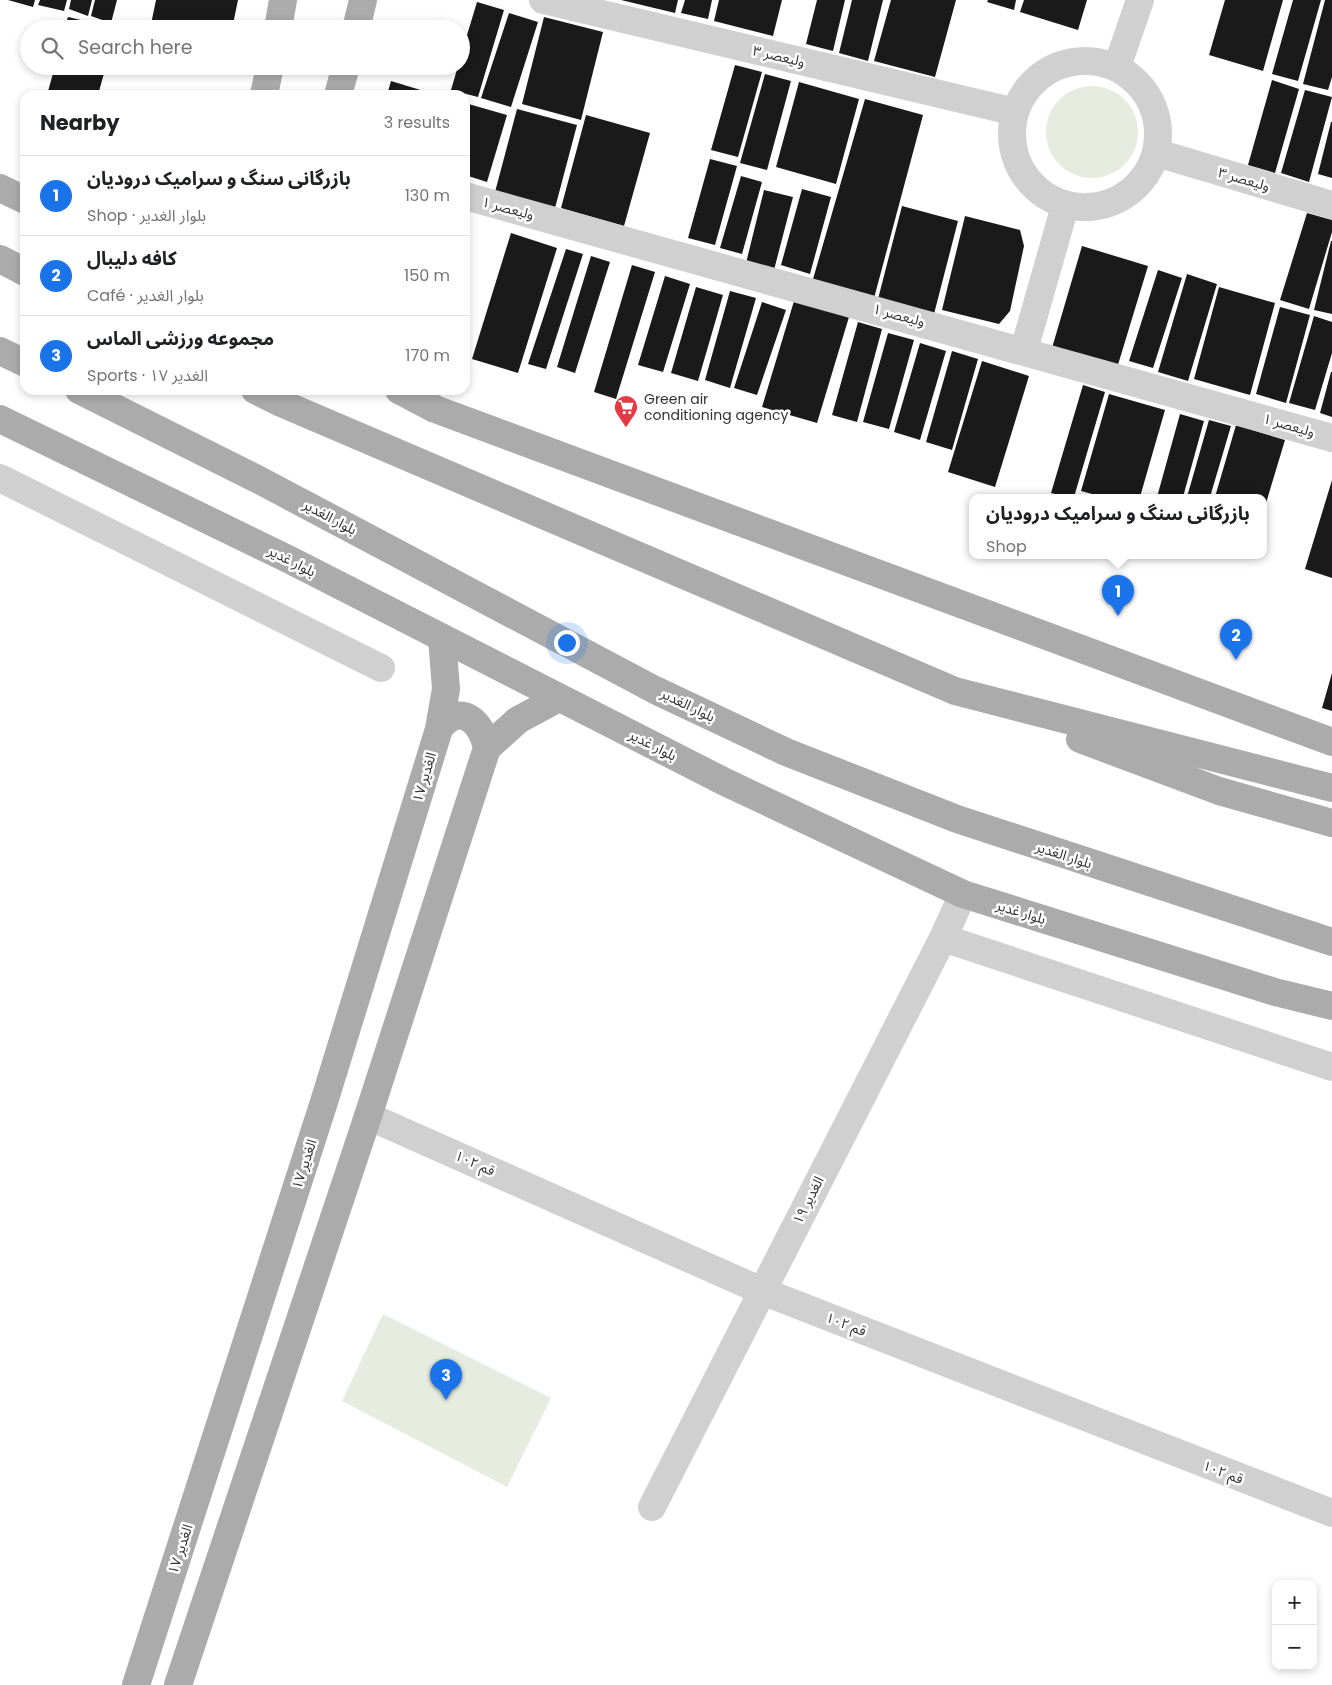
<!DOCTYPE html>
<html lang="en">
<head>
<meta charset="utf-8">
<style>
  :root { --surface:#fff; --page:#f2f2f2; --text:#202124; --muted:#757577; --line:#e0e0e0; --accent:#1a73e8 }
  body { margin:0; font-family:Poppins,"Noto Sans Arabic",sans-serif; background:var(--page); color:var(--text) }
  .controls { position:absolute; right:15px; bottom:15px; display:grid; overflow:hidden; border-radius:10px; box-shadow:0 2px 8px #0003 }
  .controls button { width:45px; height:45px; display:grid; place-items:center; padding:0; border:0; border-bottom:1px solid var(--line); background:var(--surface); color:var(--text); font:25px sans-serif }
  .you { position:absolute; left:566px; top:642px; width:18px; height:18px; margin:-12px; border:4px solid #fff; border-radius:50%; background:#1a73e8; box-shadow:0 0 0 8px #1a73e833 }
  .badge { display:grid; place-items:center; width:32px; height:32px; border-radius:50%; background:var(--accent); color:#fff; font-size:16px; font-weight:700 }
  .pin { position:absolute; translate:-50% -41px; filter:drop-shadow(0 1px 2px #0008) }
  .pin::after { content:''; position:absolute; top:26px; width:18px; height:15px; background:inherit; clip-path:polygon(0 0,100% 0,50% 100%) }
  .popup { position:absolute; left:969px; top:494px; width:298px; height:65px; box-sizing:border-box; display:grid; place-content:center; border-radius:10px; background:var(--surface); filter:drop-shadow(0 1px 4px #0005); font-size:16px; white-space:nowrap; color:var(--muted) }
  .popup b { font-size:19px; color:var(--text) }
  .popup::after { content:''; position:absolute; left:50%; top:100%; margin-left:-10px; border:10px solid transparent; border-top-color:var(--surface) }
  .list { margin:0; padding:0; list-style:none }
  h2 { display:flex; justify-content:space-between; align-items:center; height:65px; margin:0; padding:0 20px; font-size:21px }
  h2 small { font-size:16px; font-weight:400; color:var(--muted) }
  .list li { display:grid; grid-template-columns:32px 1fr auto; gap:15px; align-items:center; box-sizing:border-box; height:80px; padding:0 20px; border-top:1px solid var(--line) }
  .list b { display:block; font-size:19px; white-space:nowrap }
  .list p { margin:0; font-size:16px; white-space:nowrap; color:var(--muted) }
  .list em { font-size:16px; font-style:normal; color:var(--muted) }
  .icon { flex:none; width:28px; height:28px; fill:none; stroke:currentColor; stroke-width:2; stroke-linecap:round; stroke-linejoin:round }
  .map { position:relative; flex:none; width:1332px; height:1685px; overflow:hidden }
  .search { position:absolute; background:var(--surface); box-shadow:0 2px 8px #0003; left:20px; top:20px; width:450px; height:55px; display:flex; align-items:center; gap:12px; box-sizing:border-box; padding:0 18px; border-radius:28px; color:var(--muted); font-size:19px }
  .panel { position:absolute; background:var(--surface); box-shadow:0 2px 8px #0003; left:20px; top:90px; width:450px; height:305px; border-radius:15px }
  .map>svg:first-child { display:block }
  .green { fill:#e6ecdf }
  .building { fill:#1a1a1a }
  .lines { fill:none; stroke-linecap:round; stroke-linejoin:round }
  .minor { stroke:#d0d0d0; stroke-width:28 }
  .major { stroke:#ababab; stroke-width:28 }
  .labels { text-anchor:middle; dominant-baseline:central; stroke-width:5; stroke-linejoin:round; paint-order:stroke }
  .street-label { font-size:14px; fill:#333; stroke:#fff }
  .poi-label { font-size:14px; fill:#333; stroke:#fff; text-anchor:start }
</style>
</head>
<body>
<div class="map">
<svg width="1332" height="1685" viewBox="0 0 1332 1685">
  <rect width="100%" height="100%" fill="#fff"/>
  <!-- green -->
  <path class="green" d="M1046 132a46 46 0 1 1 92 0a46 46 0 1 1-92 0Z
    M383 1314 551 1398 507 1487 342 1401Z"/>
  <!-- building -->
  <path class="building" d="M8 0H35L33 7Z
    M40 0H67L64 11 38 5Z
    M71 0H92L88 16 69 9Z
    M95 0H117L111 23 91 16Z
    M156 0H238L232 29H150Z
    M621 0H678L675 13Z
    M685 0H712L708 19 681 13Z
    M719 0H782L773 36 714 21Z
    M817 0H845L833 51 806 44Z
    M852 0H883L868 61 839 53Z
    M891 0H956L935 77 874 61Z
    M988 0H1016L1014 10 987 2Z
    M1024 0H1087L1078 30 1020 12Z
    M1225 0H1283L1263 71 1209 55Z
    M1293 0H1321L1298 81 1272 74Z
    M1325 0H1332V77L1328 90 1303 84Z
    M477 2 504 10 478 97 451 90 458 66H461V55Z
    M509 13 538 22 511 107 481 98Z
    M68 17 115 28V29H64Z
    M544 17 603 32 581 120 522 104Z
    M735 65 762 72 738 157 711 150Z
    M55 66H106L98 95H47Z
    M765 74 791 81 767 170 740 163Z
    M1272 80 1299 89 1275 173 1248 165Z
    M391 81 437 95H387Z
    M799 82 859 99 836 184 776 167Z
    M1305 90 1332 97 1309 182 1281 173Z
    M865 99 923 115 873 302 811 286Z
    M465 103 507 115 487 182 465 175Z
    M517 109 577 125 555 208 495 192Z
    M586 115 650 133 624 226 561 208Z
    M1331 122H1332V178L1318 174Z
    M710 159 737 166 715 245 688 238Z
    M741 176 762 182 742 254 720 248Z
    M802 189 831 197 810 274 781 265Z
    M764 190 793 197 774 270 746 263Z
    M902 206 958 221 934 314 878 299Z
    M1307 213 1332 220V232L1309 309 1280 300Z
    M965 216 1020 230 1024 246 1010 311 999 324 942 310Z
    M511 233 557 248 518 373 472 359Z
    M1331 241H1332V314L1314 310Z
    M1082 246 1148 266 1117 368 1052 348Z
    M566 249 583 254 546 369 528 364Z
    M591 256 610 262 575 373 557 367Z
    M632 265 655 272 616 399 594 392Z
    M1158 270 1182 278 1153 368 1129 361Z
    M1187 274 1217 284 1188 381 1158 372Z
    M665 276 690 284 663 372 638 365Z
    M696 287 723 295 698 381 671 373Z
    M1219 287 1275 303 1250 395 1194 379Z
    M730 291 756 298 730 388 705 380Z
    M794 301 849 317 817 423 762 407Z
    M762 302 786 310 757 395 734 388Z
    M1280 307 1310 315 1286 403 1256 394Z
    M1314 316 1332 322V353L1315 410 1289 403Z
    M858 322 882 329 857 422 832 415Z
    M888 333 914 340 889 429 863 422Z
    M920 343 946 351 920 440 894 432Z
    M952 351 978 359 952 450 926 442Z
    M982 361 1029 376 995 487 948 472Z
    M1331 372H1332V417L1320 413Z
    M1083 385 1105 392 1074 497H1066L1051 493Z
    M1109 394 1165 410 1140 497H1103L1081 491Z
    M1180 414 1204 421 1183 497H1157Z
    M1209 420 1231 426 1210 497H1187Z
    M1236 425 1285 440 1263 513V497H1215Z
    M1332 480V578L1305 569Z
    M1332 673V711L1322 708Z"/>
  <g class="lines">
    <!-- minor -->
    <path class="minor" d="M543 0 1015 112
      M1012 134a73 73 0 1 1 146 0a73 73 0 1 1-146 0Z
      M1117 67 1140 0
      M1157 153 1332 205
      M465 196 1332 438
      M1024 350 1065 206
      M0 478 381 668
      M943 938 1332 1067
      M368 1116 762 1291 1332 1513
      M652 1507 943 938 963 894"/>
    <!-- major -->
    <path class="major" d="M278 29 283 0
      M356 29 363 0
      M264 95 270 66
      M338 95 346 66
      M0 188 25 200
      M0 259 25 272
      M0 351 25 363
      M79 390 261 481 655 690 786 752 957 819 1332 942
      M255 390 281 403 955 691 1332 788
      M399 390 435 409 1332 742
      M0 419 290 560 725 782 963 894 1275 992 1332 1006
      M439 729C459 701 482 721 487 748
      M1080 739 1219 791 1332 823
      M136 1685 324 1102 439 729 446 689 442 638
      M178 1685 368 1116 487 748 518 720 559 698"/>
  </g>
  <!-- icons -->
  <defs>
    <g id="supermarket-pin" transform="scale(1.25)"><path d="M0 17L-7.5 6A9.5 9.5 0 1 1 7.5 6Z" fill="#e63946" stroke="#fff"/><path d="M-6-5.5h2.5l.6 2H6L4.5 2H-2.5L-4.4-4H-6ZM-1.5 3.2a1.3 1.3 0 1 0 .1 0ZM3 3.2a1.3 1.3 0 1 0 .1 0Z" fill="#fff"/></g>
  </defs>
  <g fill-rule="evenodd">
    <use href="#supermarket-pin" x="626" y="407"/>
  </g>
  <g class="labels">
    <!-- street labels -->
    <g class="street-label">
      <text transform="translate(779 56) rotate(13)">ولیعصر ۳</text>
      <text transform="translate(1244 179) rotate(16)">ولیعصر ۳</text>
      <text transform="translate(508 208) rotate(15)">ولیعصر ۱</text>
      <text transform="translate(899 315) rotate(15)">ولیعصر ۱</text>
      <text transform="translate(1289 425) rotate(16)">ولیعصر ۱</text>
      <text transform="translate(330 517) rotate(28)">بلوار الغدیر</text>
      <text transform="translate(292 561) rotate(27)">بلوار غدیر</text>
      <text transform="translate(688 705) rotate(26)">بلوار الغدیر</text>
      <text transform="translate(653 745) rotate(27)">بلوار غدیر</text>
      <text transform="translate(424 777) rotate(-73)">الغدیر ۱۷</text>
      <text transform="translate(1064 855) rotate(18)">بلوار الغدیر</text>
      <text transform="translate(1021 912) rotate(17)">بلوار غدیر</text>
      <text transform="translate(475 1163) rotate(24)">قم ۱۰۲</text>
      <text transform="translate(304 1164) rotate(-72)">الغدیر ۱۷</text>
      <text transform="translate(808 1200) rotate(-63)">الغدیر ۱۹</text>
      <text transform="translate(846 1324) rotate(21)">قم ۱۰۲</text>
      <text transform="translate(1223 1472) rotate(21)">قم ۱۰۲</text>
      <text transform="translate(180 1549) rotate(-72)">الغدیر ۱۷</text>
    </g>
    <!-- poi labels -->
    <g class="poi-label">
      <text x="644" y="399">Green air<tspan x="644" dy="16">conditioning agency</tspan></text>
    </g>
  </g>
</svg>
<div class="controls">
<button>+</button>
<button>−</button>
</div>
<div class="you"></div>
<div class="pin badge" style="left:1118px;top:616px">1</div>
<div class="popup"><b>بازرگانی سنگ و سرامیک درودیان</b>Shop</div>
<div class="pin badge" style="left:1236px;top:660px">2</div>
<div class="pin badge" style="left:446px;top:1400px">3</div>
<div class="search"><svg class="icon" aria-label="search" viewBox="0 0 24 24"><circle cx="10" cy="10" r="6"/><path d="M15 15l6 6"/></svg>Search here</div>
<section class="panel">
<h2>Nearby<small>3 results</small></h2>
<ul class="list">
<li><span class="badge">1</span><div><b>بازرگانی سنگ و سرامیک درودیان</b><p>Shop · بلوار الغدیر</p></div><em>130 m</em></li>
<li><span class="badge">2</span><div><b>کافه دلیبال</b><p>Café · بلوار الغدیر</p></div><em>150 m</em></li>
<li><span class="badge">3</span><div><b>مجموعه ورزشی الماس</b><p>Sports · الغدیر ۱۷</p></div><em>170 m</em></li>
</ul>
</section>
</div>
</body>
</html>
